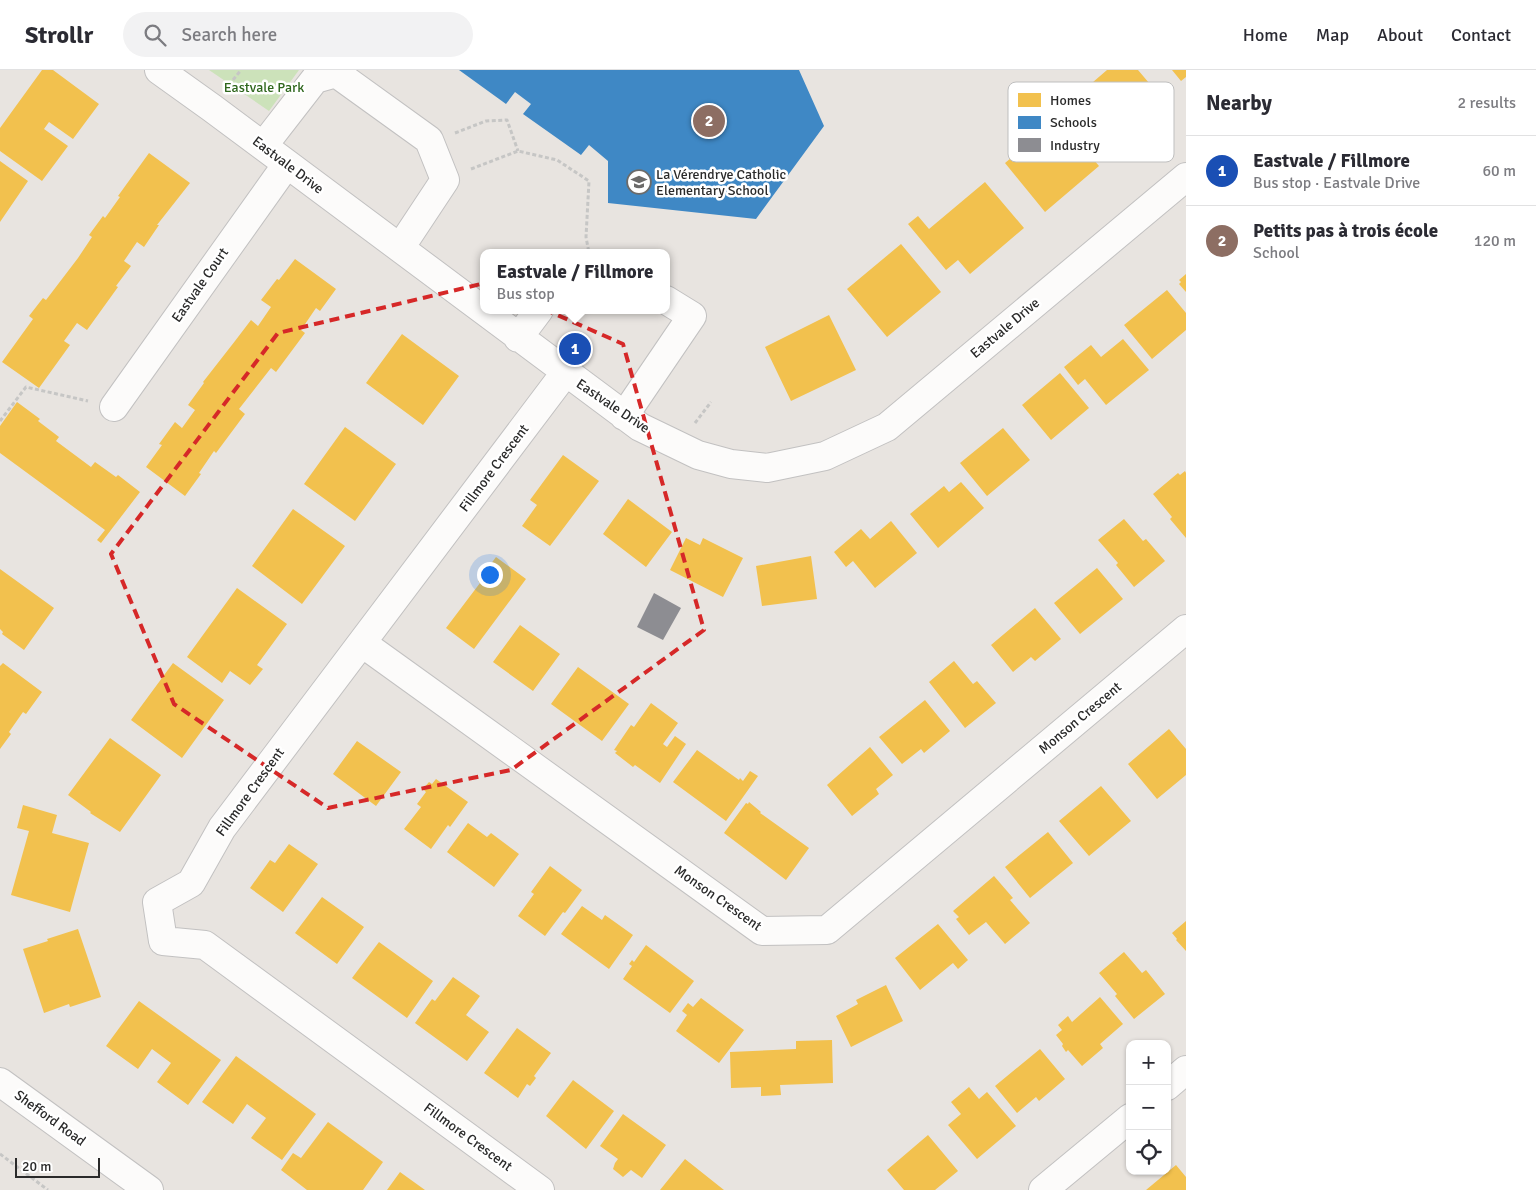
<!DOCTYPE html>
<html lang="en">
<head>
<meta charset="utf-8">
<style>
  :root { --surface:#fff; --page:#f2f2f3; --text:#2b2b33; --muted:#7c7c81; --line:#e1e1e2; --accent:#7c3aed }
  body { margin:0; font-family:Signika,sans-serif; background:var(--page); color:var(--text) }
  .controls { position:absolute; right:15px; bottom:15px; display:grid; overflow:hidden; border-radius:10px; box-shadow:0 1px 4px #0004 }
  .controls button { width:45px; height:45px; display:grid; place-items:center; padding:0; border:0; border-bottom:1px solid var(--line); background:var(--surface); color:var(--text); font:25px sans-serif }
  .scale { position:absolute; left:15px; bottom:12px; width:85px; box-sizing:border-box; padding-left:5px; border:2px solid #2a2a2a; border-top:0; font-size:14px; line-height:18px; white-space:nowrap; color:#2a2a2a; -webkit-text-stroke:4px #fff; paint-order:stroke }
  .you { position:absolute; left:489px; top:504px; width:18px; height:18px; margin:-12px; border:4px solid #fff; border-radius:50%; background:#1a73e8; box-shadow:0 0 0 8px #1a73e833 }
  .badge { display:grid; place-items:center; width:32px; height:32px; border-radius:50%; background:var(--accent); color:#fff; font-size:16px; font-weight:700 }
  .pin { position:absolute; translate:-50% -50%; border:2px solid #fff; box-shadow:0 1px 5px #0006 }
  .popup { position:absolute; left:480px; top:179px; width:190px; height:65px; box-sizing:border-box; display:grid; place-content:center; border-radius:10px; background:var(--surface); filter:drop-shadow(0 1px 4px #0005); font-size:16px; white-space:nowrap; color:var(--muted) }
  .popup b { font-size:19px; color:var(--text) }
  .popup::after { content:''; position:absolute; left:50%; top:100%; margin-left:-10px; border:10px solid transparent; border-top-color:var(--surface) }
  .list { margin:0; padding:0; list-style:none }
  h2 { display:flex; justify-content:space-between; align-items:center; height:65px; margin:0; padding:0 20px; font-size:21px }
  h2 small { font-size:16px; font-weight:400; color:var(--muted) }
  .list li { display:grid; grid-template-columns:32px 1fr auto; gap:15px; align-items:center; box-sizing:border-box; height:70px; padding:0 20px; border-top:1px solid var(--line) }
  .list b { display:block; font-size:19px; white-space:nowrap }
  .list p { margin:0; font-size:16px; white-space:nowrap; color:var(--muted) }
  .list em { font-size:16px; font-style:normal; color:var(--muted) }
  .icon { flex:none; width:28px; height:28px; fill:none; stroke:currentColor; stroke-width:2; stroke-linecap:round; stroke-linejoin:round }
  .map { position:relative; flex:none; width:1186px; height:1120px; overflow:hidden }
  header { display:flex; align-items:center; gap:30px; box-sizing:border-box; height:70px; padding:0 25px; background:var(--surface); border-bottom:1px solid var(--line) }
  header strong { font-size:24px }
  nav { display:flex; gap:28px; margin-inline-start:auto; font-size:18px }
  .search { width:350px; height:45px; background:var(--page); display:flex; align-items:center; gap:12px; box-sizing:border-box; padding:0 18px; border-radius:28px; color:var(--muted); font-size:19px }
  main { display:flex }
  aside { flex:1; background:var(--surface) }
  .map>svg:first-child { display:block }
  .green { fill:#cce2ba }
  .homes { fill:#f2c14e }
  .schools { fill:#3f88c5 }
  .industry { fill:#8d8d92 }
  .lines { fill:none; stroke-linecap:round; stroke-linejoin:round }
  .minor-casing { stroke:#c2c1c1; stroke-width:30 }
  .path { stroke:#c6c6c5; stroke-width:3; stroke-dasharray:4 2.5; stroke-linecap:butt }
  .minor { stroke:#fcfbfa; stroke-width:28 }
  .marked { fill:none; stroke:#d62828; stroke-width:4; stroke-dasharray:10 6; stroke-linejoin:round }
  .labels { text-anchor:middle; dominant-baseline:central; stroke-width:5; stroke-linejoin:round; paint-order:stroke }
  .park-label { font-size:14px; fill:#2e661c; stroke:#fff }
  .street-label { font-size:14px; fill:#2a2a2a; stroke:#fff }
  .poi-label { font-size:14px; fill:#2a2a2a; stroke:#fff; text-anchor:start }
  .key { fill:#fff; stroke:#bfbfbf; stroke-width:1 }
  .key-label { font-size:14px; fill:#2a2a2a }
</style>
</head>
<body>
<header>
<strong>Strollr</strong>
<div class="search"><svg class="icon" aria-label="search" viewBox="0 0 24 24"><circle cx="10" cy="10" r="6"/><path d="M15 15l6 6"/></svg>Search here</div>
<nav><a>Home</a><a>Map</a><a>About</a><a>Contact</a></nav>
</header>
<main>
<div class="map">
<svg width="1186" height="1120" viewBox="0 0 1186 1120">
  <rect width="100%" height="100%" fill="#e8e4e0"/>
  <!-- green -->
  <path class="green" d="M209 0H299L269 41Z"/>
  <!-- homes -->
  <path class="homes" d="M42 0H53L99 34 73 69 49 52 44 59 68 76 42 111 0 81V58Z
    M1107 0H1138L1166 33 1139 56 1143 60 1140 62 1136 58 1112 79 1071 31Z
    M1172 0H1186V7L1181 11Z
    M1059 48 1099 96 1045 142 1005 93Z
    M149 83 190 113 157 155H159L144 177 137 172 124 191 131 196 116 216 118 217 87 260 77 253 64 271 70 275 39 318 2 292 33 249 29 246 43 228 46 230 78 188 92 167 89 165 103 146 105 148 120 127 118 126Z
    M0 91 28 111 0 152Z
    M985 112 1024 158 970 204 958 190 946 200 908 154 918 146 929 159Z
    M901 174 941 222 887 267 847 219Z
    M295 189 336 219 320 241 316 238 301 260 305 263 276 302 271 298 239 339 245 344 216 383 214 381 199 403 201 404 185 426 146 397 162 375 159 374 175 352 182 358 195 340 188 335 204 313 203 312 235 271 251 250 258 256 271 237 261 230 277 209 279 210Z
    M1186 204V222L1179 214 1181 212 1179 210Z
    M1167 220 1186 243V260L1152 289 1124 255Z
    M829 245 856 300 791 331 765 277Z
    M402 264 459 306 423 355 366 313Z
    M1123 269 1149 300 1106 335 1085 309 1078 315 1064 297 1091 275 1101 287Z
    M1060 303 1089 338 1051 370 1022 335Z
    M17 332 40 349 38 351 59 367 56 371 91 397 95 392 116 407 118 405 140 422 101 473 97 470 105 460 0 383V356Z
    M345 357 396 394 355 451 304 414Z
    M1003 358 1030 390 987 426 960 393Z
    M563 385 599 411 550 476 522 456 537 435 530 430Z
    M1185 401 1186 403V468L1170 449 1172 447 1153 424 1178 403 1180 405Z
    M961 412 984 438 938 478 910 444 944 416 949 422Z
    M628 429 672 462 646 497 603 464Z
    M293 439 345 476 302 534 252 496Z
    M1124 449 1143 471 1146 469 1165 491 1134 517 1116 495 1118 493 1098 470Z
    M891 451 917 483 875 518 853 491 846 497 834 482 861 459 870 469Z
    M686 468 700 475 703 468 743 488 723 527 670 500Z
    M811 486 817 529 762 536 756 496Z
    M496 487 526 509 474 579 446 558 480 513 478 511Z
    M1097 498 1123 529 1080 564 1054 533Z
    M0 499 54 538 24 580 2 564 3 562 0 559Z
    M237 518 287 554 257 595 263 599 250 615 230 601 222 613 187 587Z
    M1035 538 1061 569 1035 591 1031 587 1013 602 991 575Z
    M520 555 560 584 533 621 493 592Z
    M954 591 973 614 977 611 996 633 965 658 929 612Z
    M3 593 42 622 26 644 23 642 9 662 11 664 0 679V596Z
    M173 593 224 630 182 688 131 650Z
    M578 597 629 634 602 671 551 634Z
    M925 630 950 661 924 683 921 679 902 694 879 667Z
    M651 633 678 653 663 674 667 677 675 666 686 674 660 713 635 695 633 697 615 683 617 681 614 680 631 655 634 657Z
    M1169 659 1186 679V705L1157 729 1128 694Z
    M110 668 161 705 120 762 90 743 91 742 68 725Z
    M357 671 401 702 376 736 333 704Z
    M870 677 893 705 876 719 879 724 852 746 827 715Z
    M697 680 739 710 740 708 743 711 750 701 758 706 726 751 673 712Z
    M436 709 468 732 450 757 448 755 431 779 404 759 421 737 417 734 426 722 423 719 429 712 432 714Z
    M1101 716 1131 751 1089 786 1059 751Z
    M749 732 761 742 760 743 763 745 809 778 786 810 724 763 746 733 748 734Z
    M23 735 57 745 52 763 89 773 70 842 11 825 29 761 17 758Z
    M468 753 487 767 491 763 519 784 494 817 447 782Z
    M1048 762 1073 793 1030 828 1005 797Z
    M289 774 318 794 283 842 250 818 270 790 275 793Z
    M550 796 582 820 565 843 563 842 545 866 518 846 534 824 531 822Z
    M994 806 1013 828 1010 830 1030 853 1005 874 986 852 969 865 956 849 959 847 953 841Z
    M322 827 364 857 337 894 295 863Z
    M582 836 602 850 605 845 633 865 609 899 561 864Z
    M1186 851V881L1176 870 1177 869 1172 863Z
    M938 854 968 890 958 899 953 893 920 920 895 888Z
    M78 859 101 927 70 937 69 934 44 943 23 879 48 871 47 869Z
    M379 872 433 911 407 948 352 908Z
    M646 875 694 911 670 943 623 909 632 896 629 894 632 890 634 892Z
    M1124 882 1142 903 1146 900 1165 924 1134 949 1115 926 1117 924 1099 903Z
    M453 907 480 926 466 945 489 962 467 991 415 953 432 929 435 931Z
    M886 915 903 951 851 977 836 946 858 934 856 930Z
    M1100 927 1123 954 1100 974 1103 978 1082 996 1068 980 1066 982 1062 976 1063 974 1056 965 1062 960 1058 955 1068 946 1072 952Z
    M701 928 744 960 719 993 676 961 687 945 682 941 688 933 693 937Z
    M139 931 221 990 188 1035 157 1012 171 993 152 979 138 999 106 976Z
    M517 958 551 983 534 1006 536 1008 530 1016 527 1014 518 1028 484 1003Z
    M832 970 833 1013 780 1015 781 1025 761 1026V1017L731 1018 730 982 796 979V971Z
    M1040 979 1065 1009 1039 1031 1036 1027 1017 1043 995 1016Z
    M236 986 316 1044 282 1090 251 1068 266 1048 247 1034 233 1054 202 1032Z
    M573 1010 614 1041 586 1079 546 1046Z
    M969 1017 979 1029 987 1022 1016 1056 977 1089 948 1055 961 1044 951 1032Z
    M623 1044 666 1075 642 1108 631 1100 623 1107 613 1099 615 1093 618 1089 600 1076Z
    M328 1052 383 1092 363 1120H307L281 1100 293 1083 301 1088Z
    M928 1065 958 1101 935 1120H904L887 1100Z
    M685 1089 724 1120H660Z
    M1176 1095 1186 1107V1120H1146Z
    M400 1102 425 1120H387Z"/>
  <!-- schools -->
  <path class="schools" d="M459 0H799L824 56 756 149 608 133V91L589 75 581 85 523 44 531 34 515 22 506 34Z"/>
  <!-- industry -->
  <path class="industry" d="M654 523 681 538 663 570 637 557Z"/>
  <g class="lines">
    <!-- minor casing -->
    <g class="minor-casing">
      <path id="minor" d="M159 0 212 38 640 357 698 385 731 394 767 398 825 386 887 357 1186 107
        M263 76 315 9 336 3 429 70 445 110 400 178
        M518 268 539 240
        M114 337 287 94
        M624 346 692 246 666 230
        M362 573 762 861 827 860 1186 559
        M0 1012 149 1120
        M1167 1016 1186 1000
        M540 1120 205 875 163 871 157 832 191 813 222 758 565 303
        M1043 1120 1130 1048"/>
    </g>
    <!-- path -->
    <path class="path" d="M229 15 241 0
      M455 63 486 51 507 50 518 81
      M471 99 518 81 557 90 589 111 586 167 589 183
      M0 351 26 317 88 331
      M695 353 711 332
      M0 1084 48 1120"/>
    <!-- minor -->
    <use href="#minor" class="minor"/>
  </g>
  <!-- marked area -->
  <path class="marked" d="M485 213 623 274 704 560 511 700 328 738 174 634 111 484 278 263Z"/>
  <!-- icons -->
  <defs>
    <g id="school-ring" transform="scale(1.25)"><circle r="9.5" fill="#fff" stroke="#6c6b6a" stroke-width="1.5"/><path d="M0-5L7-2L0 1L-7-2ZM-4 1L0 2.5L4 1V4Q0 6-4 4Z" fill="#6c6b6a"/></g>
  </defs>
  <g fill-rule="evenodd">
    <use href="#school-ring" x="639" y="112"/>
  </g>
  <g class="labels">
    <!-- park labels -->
    <g class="park-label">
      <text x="264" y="17">Eastvale Park</text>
    </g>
    <!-- street labels -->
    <g class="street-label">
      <text transform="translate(288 95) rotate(37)">Eastvale Drive</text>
      <text transform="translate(200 215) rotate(-55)">Eastvale Court</text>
      <text transform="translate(1005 258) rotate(-40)">Eastvale Drive</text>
      <text transform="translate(613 336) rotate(34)">Eastvale Drive</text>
      <text transform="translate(494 398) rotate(-53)">Fillmore Crescent</text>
      <text transform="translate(1080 648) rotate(-40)">Monson Crescent</text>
      <text transform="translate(250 722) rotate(-54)">Fillmore Crescent</text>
      <text transform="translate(718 828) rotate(35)">Monson Crescent</text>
      <text transform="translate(50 1048) rotate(36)">Shefford Road</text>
      <text transform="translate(468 1067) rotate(36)">Fillmore Crescent</text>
    </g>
    <!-- poi labels -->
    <g class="poi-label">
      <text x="656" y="104">La Vérendrye Catholic<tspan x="656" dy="16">Elementary School</tspan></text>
    </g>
  </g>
  <!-- legend -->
  <rect x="1008" y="12" width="166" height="80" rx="8" class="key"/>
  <rect x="1018" y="23" width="23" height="14" fill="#f2c14e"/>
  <rect x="1018" y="46" width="23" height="13" fill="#3f88c5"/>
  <rect x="1018" y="68" width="23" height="14" fill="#8d8d92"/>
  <g class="key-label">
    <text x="1050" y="35">Homes</text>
    <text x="1050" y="57">Schools</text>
    <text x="1050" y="80">Industry</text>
  </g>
</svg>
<div class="controls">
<button>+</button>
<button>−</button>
<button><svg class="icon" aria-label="locate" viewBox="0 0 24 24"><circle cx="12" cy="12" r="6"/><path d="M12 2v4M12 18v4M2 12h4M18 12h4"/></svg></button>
</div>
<div class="scale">20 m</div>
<div class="you"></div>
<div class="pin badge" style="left:575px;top:279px;background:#1a4fb4">1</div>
<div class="popup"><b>Eastvale / Fillmore</b>Bus stop</div>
<div class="pin badge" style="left:709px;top:51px;background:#8d6e63">2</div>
</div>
<aside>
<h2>Nearby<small>2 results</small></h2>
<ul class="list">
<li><span class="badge" style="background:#1a4fb4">1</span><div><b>Eastvale / Fillmore</b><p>Bus stop · Eastvale Drive</p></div><em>60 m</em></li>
<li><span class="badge" style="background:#8d6e63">2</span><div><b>Petits pas à trois école</b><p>School</p></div><em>120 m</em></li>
</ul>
</aside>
</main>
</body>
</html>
